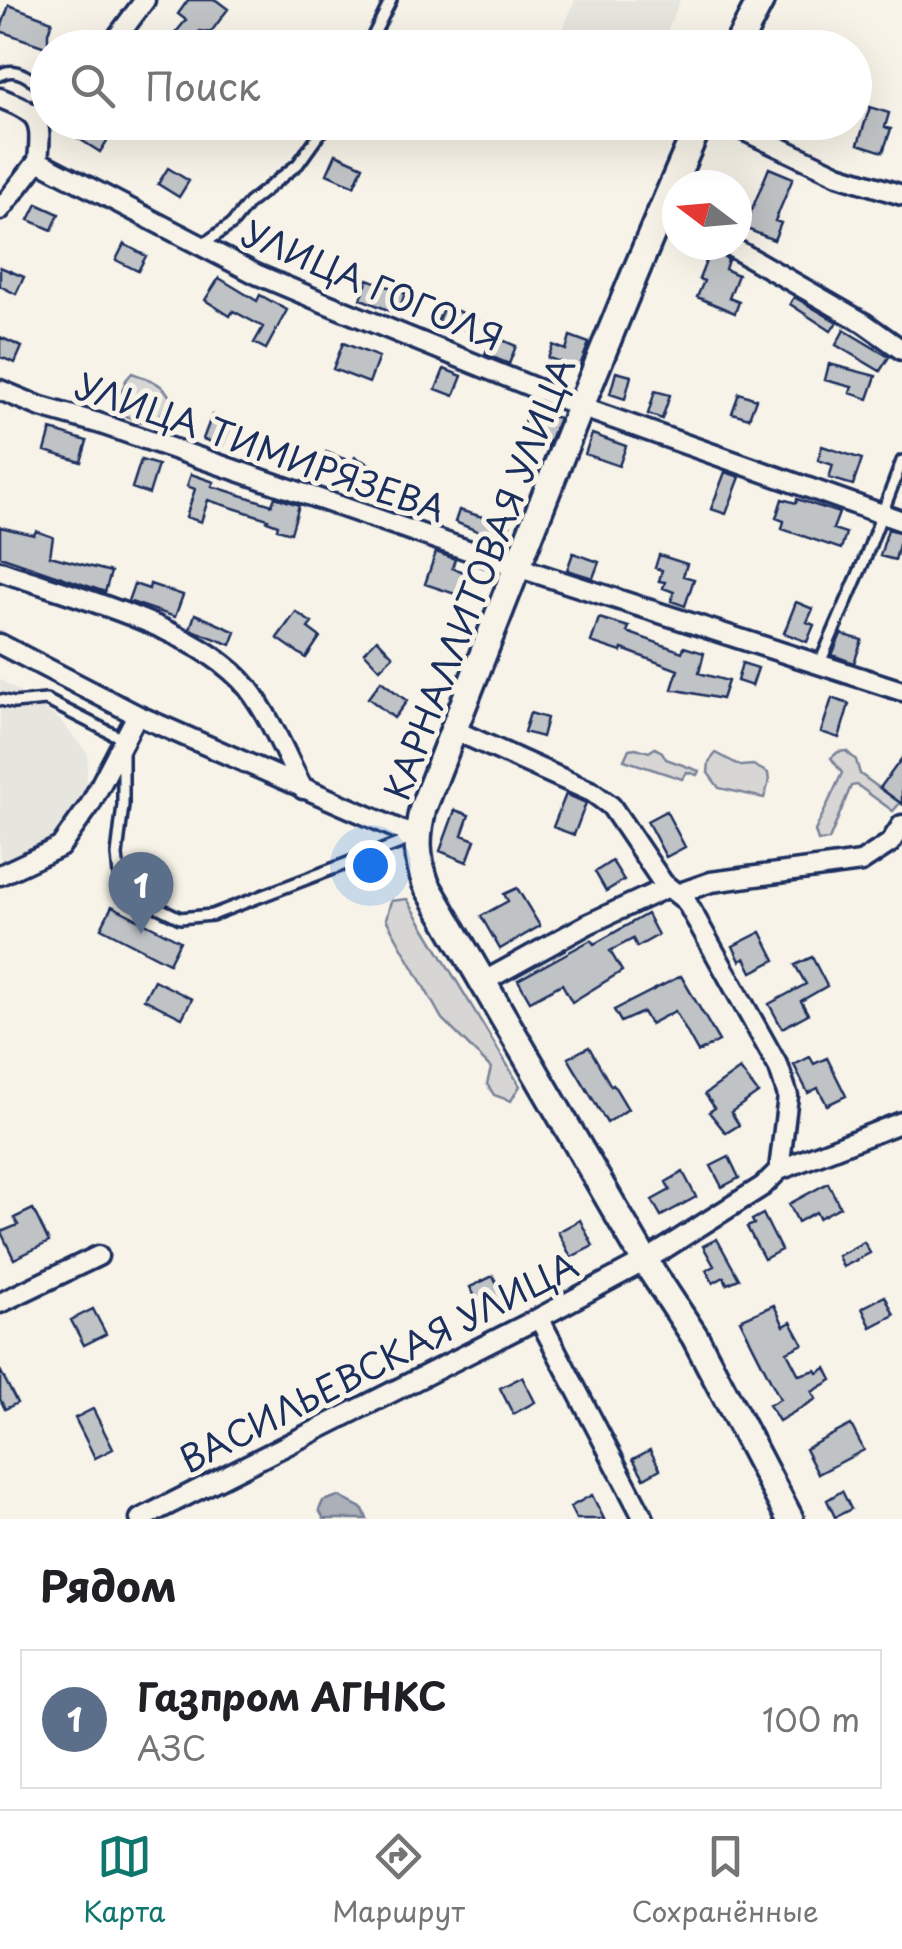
<!DOCTYPE html>
<html lang="ru">
<head>
<meta charset="utf-8">
<style>
  :root { --surface:#fff; --page:#f6f6f6; --text:#202124; --muted:#757577; --line:#e0e0e0; --accent:#0f766e }
  body { margin:0; font-family:"Playpen Sans",sans-serif; background:var(--page); color:var(--text) }
  .compass { position:absolute; left:662px; top:170px; width:90px; height:90px; border-radius:50%; background:var(--surface); box-shadow:0 10px 40px #0002; rotate:286deg }
  .you { position:absolute; left:370px; top:865px; width:35px; height:35px; margin:-25px; border:8px solid #fff; border-radius:50%; background:#1a73e8; box-shadow:0 0 0 15px #1a73e833 }
  .badge { display:grid; place-items:center; width:65px; height:65px; border-radius:50%; background:var(--accent); color:#fff; font-size:32px; font-weight:700 }
  .pin { position:absolute; translate:-50% -82px; filter:drop-shadow(0 2px 5px #0008) }
  .pin::after { content:''; position:absolute; top:52px; width:35px; height:30px; background:inherit; clip-path:polygon(0 0,100% 0,50% 100%) }
  .list { margin:0; padding:0; list-style:none }
  h2 { display:flex; justify-content:space-between; align-items:center; height:130px; margin:0; padding:0 40px; font-size:42px }
  h2 small { font-size:32px; font-weight:400; color:var(--muted) }
  .list li { display:grid; grid-template-columns:65px 1fr auto; gap:30px; align-items:center; box-sizing:border-box; height:140px; margin:0 20px 20px; padding:0 20px; border:2px solid var(--line); border-radius:0px }
  .list b { display:block; font-size:38px; white-space:nowrap }
  .list p { margin:0; font-size:32px; white-space:nowrap; color:var(--muted) }
  .list em { font-size:32px; font-style:normal; color:var(--muted) }
  .icon { flex:none; width:55px; height:55px; fill:none; stroke:currentColor; stroke-width:2; stroke-linecap:round; stroke-linejoin:round }
  .map { position:relative; flex:none; width:902px; height:1519px; overflow:hidden }
  .search { position:absolute; background:var(--surface); box-shadow:0 10px 40px #0002; left:30px; right:30px; top:30px; height:110px; display:flex; align-items:center; gap:25px; box-sizing:border-box; padding:0 35px; border-radius:55px; color:var(--muted); font-size:38px }
  .sheet { height:290px; background:var(--surface) }
  nav { display:flex; justify-content:space-around; align-items:center; box-sizing:border-box; height:140px; border-top:2px solid var(--line); background:var(--surface); font-size:28px; color:var(--muted) }
  nav a { display:grid; justify-items:center; gap:5px }
  nav .on { color:var(--accent) }
  .map>svg:first-child { display:block }
  .built { fill:#e6e5de }
  .green { fill:#d7d6d4; stroke:#798299; stroke-width:2.5 }
  .water { fill:#acb0b9; stroke:#727c95; stroke-width:2.5 }
  .building { fill:#c0c3c5; stroke:#1b2f5e; stroke-width:2.5 }
  .lines { fill:none; stroke-linecap:round; stroke-linejoin:round }
  .lane-casing { stroke:#1b2f5e; stroke-width:16 }
  .street-casing { stroke:#1b2f5e; stroke-width:25 }
  .secondary-casing { stroke:#1b2f5e; stroke-width:32 }
  .lane { stroke:#f7f3e8; stroke-width:9 }
  .street { stroke:#f7f3e8; stroke-width:18 }
  .secondary { stroke:#f7f3e8; stroke-width:25 }
  .labels { text-anchor:middle; dominant-baseline:central; stroke-width:10; stroke-linejoin:round; paint-order:stroke }
  .street-label { font-size:35px; fill:#1b2f5e; stroke:#f7f3e8 }
</style>
</head>
<body>
<div class="map">
<svg width="902" height="1519" viewBox="0 0 902 1519">
  <rect width="100%" height="100%" fill="#f7f3e8"/>
  <filter id="ink" filterUnits="userSpaceOnUse"><feTurbulence type="fractalNoise" baseFrequency=".01" numOctaves="2"/><feDisplacementMap in="SourceGraphic" scale="20" xChannelSelector="R" yChannelSelector="G"/><feConvolveMatrix kernelMatrix="1 2 1 2 8 2 1 2 1" color-interpolation-filters="sRGB"/></filter>
  <g filter="url(#ink)">
    <!-- built -->
    <path class="built" d="M575 0H680L661 47H556Z
      M0 679 60 720 88 754 86 791 60 834 25 855 0 862Z"/>
    <!-- green -->
    <path class="green" d="M132 373C148 379 165 383 171 400L153 426 120 414 117 405 126 380Z
      M636 748 649 752 655 748 662 752 666 759 699 771 697 775 687 772 682 779 624 760 629 749Z
      M846 751 856 760 860 774 900 803 893 811 857 785 851 786 829 840 818 841 815 831 842 773 831 758 838 752Z
      M716 753 741 766 753 765 768 773 769 782 764 798 719 788 708 773 709 762Z
      M407 899 520 1086 511 1101 494 1095 487 1084 491 1068 442 1019 386 919 391 901Z"/>
    <!-- water -->
    <path class="water" d="M338 1496 363 1509 367 1519H324L319 1510 323 1501Z"/>
    <!-- building -->
    <path class="building" d="M188 0H216L228 9 211 32 200 31 186 48H163L186 20 178 14Z
      M9 5 52 21 48 33V48L0 31Z
      M870 107 889 113 885 127 891 129 883 152 858 144Z
      M88 122H119L100 152 78 138Z
      M336 154 363 166 354 186 327 174Z
      M168 168 189 181 179 197 158 184Z
      M769 168 793 178 775 221 781 223 774 240 737 225 741 210 750 214Z
      M37 204 59 214 52 230 29 220Z
      M124 244 146 256 138 271 116 260Z
      M712 246 728 260 725 269 738 275 729 298 739 302 735 313 697 297 704 281 699 279Z
      M0 267 24 277 16 294 0 286Z
      M219 278 257 301 260 295 287 310 266 349 254 343 263 327 233 311 230 316 205 300Z
      M368 279 405 293 398 314 361 299Z
      M794 297 837 322 831 331 790 304Z
      M444 306 478 319 473 333 438 320Z
      M844 330 889 357 880 371 836 345Z
      M493 336 516 346 509 364 485 354Z
      M570 336 589 343 579 368 548 358 553 345 566 350Z
      M0 337 22 347 15 363 0 357Z
      M343 343 379 357 369 383 333 369Z
      M829 364 876 376 868 399 850 393 852 387 825 380Z
      M444 369 462 376 454 396 436 389Z
      M616 372 631 376 625 399 610 394Z
      M655 391 670 395 662 419 648 414Z
      M739 393 756 399 749 418 732 413Z
      M528 411 559 418 547 447 529 441 533 432 522 428Z
      M212 415 232 423 222 446 203 439Z
      M51 430 87 441 81 462 45 451Z
      M592 434 626 446 619 466 585 454Z
      M822 446 862 459 853 485 829 478 833 465 818 460Z
      M326 452 352 462 355 457 378 468 369 486 322 463Z
      M141 460 158 465 149 494 132 488Z
      M725 472 740 477 726 514 711 509Z
      M191 474 214 482 212 486 272 505 275 497 299 505 291 533 277 529 278 525 267 521 268 519 208 500 201 522 186 517 195 489 187 486Z
      M782 499 796 503 797 499 839 513 833 529 846 533 841 549 782 529 784 521 776 518Z
      M459 510 510 525 505 537 493 532 492 537 455 522Z
      M0 527 34 535 36 531 53 537 50 556 111 572 105 592 0 556Z
      M888 529 902 533 895 560 880 556Z
      M436 552 455 559 452 568 471 574 464 597 425 584Z
      M573 553 599 562 593 578 567 570Z
      M659 555 687 564 683 576 694 579 685 606 671 601 674 592 663 588 665 582 659 581 662 570 655 568Z
      M134 584 149 589 150 584 183 595 175 617 128 601Z
      M796 602 813 609 807 622 814 625 807 642 784 633Z
      M296 612 312 623 308 628 320 637 306 658 277 638Z
      M195 614 236 632 231 645 190 629Z
      M599 618 629 627 627 632 682 652 684 647 704 653 699 673 728 681 722 699 672 689 678 670 622 649 621 652 591 642Z
      M841 634 862 640 854 663 832 655Z
      M377 639 393 656 380 669 364 652Z
      M742 663 758 668 752 686 737 681Z
      M381 681 407 701 394 718 368 698Z
      M832 698 849 704 839 738 821 732Z
      M530 713 547 718 542 737 524 732Z
      M902 758V804L880 788Z
      M566 794 586 803 574 835 553 827Z
      M455 810 469 815 462 835 475 840 467 862 440 851Z
      M666 811 685 847 666 857 647 821Z
      M612 861 624 880 606 891 595 872Z
      M517 888 540 926 500 949 481 916 508 901 504 894Z
      M112 906 180 941 169 963 101 928Z
      M647 914 658 935 637 947 633 939 610 951 622 971 572 1002 562 984 530 1001 518 980 591 940 594 944Z
      M761 932 775 960 752 972 745 958 740 961 733 946Z
      M812 957 827 986 801 1001 808 1014 782 1028 769 1004 806 984 795 965Z
      M681 976 719 1041 698 1052 675 1011 650 1024 643 1012 621 1022 614 1010Z
      M154 980 192 999 182 1018 144 999Z
      M589 1047 611 1086 613 1084 628 1109 607 1123 568 1058Z
      M810 1057 814 1064 827 1058 846 1096 827 1105 818 1088 808 1093 794 1065Z
      M740 1069 758 1093 731 1112 739 1125 726 1133 709 1112 715 1108 705 1094Z
      M729 1157 739 1178 722 1187 711 1166Z
      M683 1172 696 1197 661 1216 652 1200 670 1190 666 1182Z
      M828 1183 840 1207 819 1218 816 1212 798 1222 789 1204Z
      M33 1209 49 1242 14 1259 1 1232 18 1225 14 1218Z
      M763 1214 781 1250 764 1259 747 1227 754 1224 752 1220Z
      M580 1220 593 1246 571 1257 558 1232Z
      M717 1239 739 1279 727 1284 724 1277 713 1283 706 1270 714 1266 703 1246Z
      M864 1242 870 1253 843 1267 838 1256Z
      M493 1276 506 1301 483 1312 470 1287Z
      M885 1296 894 1315 871 1327 862 1308Z
      M774 1305 784 1326 791 1322 803 1344 787 1352 799 1375 816 1370 818 1373 826 1368 832 1380 812 1392 816 1399 779 1421 769 1405 780 1399 740 1320Z
      M93 1309 106 1334 84 1345 71 1320Z
      M0 1370 17 1403 5 1409 0 1399Z
      M522 1377 535 1402 513 1414 500 1388Z
      M93 1409 113 1449 95 1458 75 1418Z
      M851 1425 864 1450 818 1474 805 1449Z
      M650 1450 660 1469 644 1478 633 1459Z
      M842 1491 851 1509 835 1517 827 1500Z
      M592 1495 604 1519H576L570 1507Z"/>
    <g class="lines">
      <!-- lane casing -->
      <g class="lane-casing">
        <path id="lane" d="M367 48 391 0
          M0 75C15 65 31 78 42 89L37 117
          M202 245 232 224 249 203 298 164 328 122
          M819 665 864 561 902 461
          M0 700 14 703 46 700 123 739
          M123 753V805L117 855 119 875 129 893 180 918 212 915 416 837"/>
      </g>
      <!-- street casing -->
      <g class="street-casing">
        <path id="street" d="M109 48 145 0
          M0 98C40 114 42 118 38 161L256 274 325 303 589 410 902 521
          M726 122 838 175 902 195
          M0 210 38 161
          M728 245 864 323 902 350
          M0 390 41 407 98 423 517 567 902 691
          M0 571C73 596 200 628 248 688 271 718 286 756 303 789
          M0 644 137 715 416 837
          M0 875 60 847 90 805 137 715
          M677 894 711 882 861 862 890 843 902 825
          M481 983 588 924 668 887
          M779 1170 902 1122
          M0 1303 98 1256
          M539 1318 644 1519
          M140 1519 539 1318 645 1261 763 1186 779 1170 788 1096 779 1068 686 901 663 883 611 806 592 792 454 730"/>
      </g>
      <!-- secondary casing -->
      <g class="secondary-casing">
        <path id="secondary" d="M736 48 761 0
          M700 122C600 348 513 579 423 808 416 837 416 856 426 884L645 1261 695 1337 790 1519"/>
      </g>
      <!-- lane -->
      <use href="#lane" class="lane"/>
      <!-- street -->
      <use href="#street" class="street"/>
      <!-- secondary -->
      <use href="#secondary" class="secondary"/>
    </g>
  </g>
  <g class="labels">
    <!-- street labels -->
    <g class="street-label">
      <text transform="translate(373 284) rotate(23)">УЛИЦА ГОГОЛЯ</text>
      <text transform="translate(261 446) rotate(19)">УЛИЦА ТИМИРЯЗЕВА</text>
      <text transform="translate(478 578) rotate(-69)">КАРНАЛЛИТОВАЯ УЛИЦА</text>
      <text transform="translate(378 1361) rotate(-27)">ВАСИЛЬЕВСКАЯ УЛИЦА</text>
    </g>
  </g>
</svg>
<svg class="compass" viewBox="-18 -18 36 36"><path d="M0-13l5 13h-10z" fill="#e53935"/><path d="M0 13l5-13h-10z" fill="#757577"/></svg>
<div class="you"></div>
<div class="pin badge" style="left:141px;top:934px;background:#5c6f8a">1</div>
<div class="search"><svg class="icon" aria-label="search" viewBox="0 0 24 24"><circle cx="10" cy="10" r="6"/><path d="M15 15l6 6"/></svg>Поиск</div>
</div>
<section class="sheet">
<h2>Рядом<small></small></h2>
<ul class="list">
<li><span class="badge" style="background:#5c6f8a">1</span><div><b>Газпром АГНКС</b><p>АЗС</p></div><em>100 m</em></li>
</ul>
</section>
<nav>
<a class="on"><svg class="icon" aria-label="map" viewBox="0 0 24 24"><path d="M3 6l6-2 6 2 6-2v14l-6 2-6-2-6 2zM9 4v14M15 6v14"/></svg>Карта</a>
<a><svg class="icon" aria-label="directions" viewBox="0 0 24 24"><path d="M12 3l9 9-9 9-9-9zM9 14v-3h6M13 9l2 2-2 2"/></svg>Маршрут</a>
<a><svg class="icon" aria-label="saved" viewBox="0 0 24 24"><path d="M7 4h10v16l-5-4-5 4z"/></svg>Сохранённые</a>
</nav>
</body>
</html>
